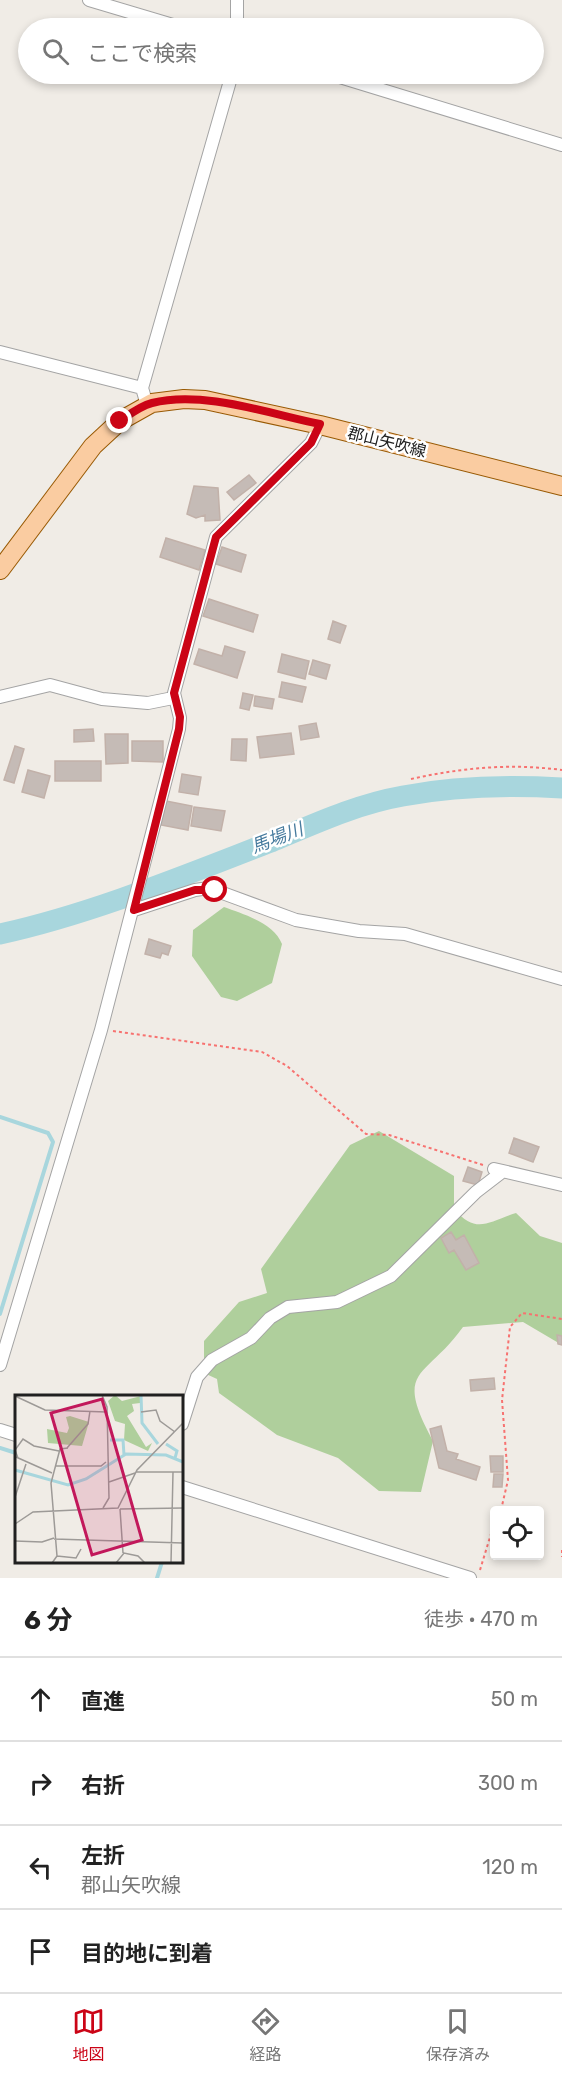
<!DOCTYPE html>
<html lang="ja">
<head>
<meta charset="utf-8">
<style>
  :root { --surface:#fff; --page:#f6f6f6; --text:#222; --muted:#767676; --line:#e0e0e0; --accent:#cb0416 }
  body { margin:0; font-family:Rubik,"Noto Sans JP",sans-serif; background:var(--page); color:var(--text) }
  .controls { position:absolute; right:18px; bottom:18px; display:grid; overflow:hidden; border-radius:6px; box-shadow:0 3px 9px #0003 }
  .controls button { width:54px; height:54px; display:grid; place-items:center; padding:0; border:0; border-bottom:2px solid var(--line); background:var(--surface); color:var(--text); font:30px sans-serif }
  .stop { position:absolute; width:18px; height:18px; margin:-14px; border:4px solid #cb0416; border-radius:50%; background:#fff }
  .stop.end { background:#cb0416; border-color:#fff; box-shadow:0 2px 6px #0008 }
  .list { margin:0; padding:0; list-style:none }
  h2 { display:flex; justify-content:space-between; align-items:center; height:78px; margin:0; padding:0 24px; font-size:26px }
  h2 small { font-size:20px; font-weight:400; color:var(--muted) }
  .list li { display:grid; grid-template-columns:39px 1fr auto; gap:18px; align-items:center; box-sizing:border-box; height:84px; padding:0 24px; border-top:2px solid var(--line) }
  .list b { display:block; font-size:22px; white-space:nowrap }
  .list p { margin:0; font-size:20px; white-space:nowrap; color:var(--muted) }
  .list em { font-size:20px; font-style:normal; color:var(--muted) }
  .icon { flex:none; width:33px; height:33px; fill:none; stroke:currentColor; stroke-width:2; stroke-linecap:round; stroke-linejoin:round }
  .map { position:relative; flex:none; width:562px; height:1578px; overflow:hidden }
  .search { position:absolute; background:var(--surface); box-shadow:0 3px 9px #0003; left:18px; right:18px; top:18px; height:66px; display:flex; align-items:center; gap:15px; box-sizing:border-box; padding:0 21px; border-radius:33px; color:var(--muted); font-size:22px }
  .sheet { height:414px; background:var(--surface) }
  nav { display:flex; justify-content:space-around; align-items:center; box-sizing:border-box; height:84px; border-top:2px solid var(--line); background:var(--surface); font-size:16px; color:var(--muted) }
  nav a { display:grid; justify-items:center; gap:3px }
  nav .on { color:var(--accent) }
  .map>svg:first-child { display:block }
  .forest { fill:#afcf9c }
  .lines { fill:none; stroke-linecap:round; stroke-linejoin:round }
  .stream { stroke:#a8d6dd; stroke-width:4 }
  .river { stroke:#a8d6dd; stroke-width:21 }
  .building { fill:#c5bbb6; stroke:#c2b1a9; stroke-width:1.5 }
  .minor-casing { stroke:#a4a4a4; stroke-width:14 }
  .primary-casing { stroke:#985903; stroke-width:20 }
  .path { stroke:#f77270; stroke-width:2; stroke-dasharray:3 3; stroke-linecap:butt }
  .minor { stroke:#fff; stroke-width:12 }
  .primary { stroke:#facca1; stroke-width:18 }
  .route { stroke:#cb0416; stroke-width:8 }
  .labels { text-anchor:middle; dominant-baseline:central; stroke-width:5; stroke-linejoin:round; paint-order:stroke }
  .street-label { font-size:16px; fill:#202020; stroke:#fff }
  .water-label { font-size:18px; font-style:italic; fill:#477b9e; stroke:#fff }
  .inset-river { fill:none; stroke:#a8d6dd; stroke-width:3 }
  .inset-road { fill:none; stroke:#9d9a97; stroke-width:1.5 }
  .view { fill:#c2185b; fill-opacity:0.15; stroke:#c2185b; stroke-width:3 }
  .inset-edge { fill:none; stroke:#202020; stroke-width:3 }
</style>
</head>
<body>
<div class="map">
<svg width="562" height="1578" viewBox="0 0 562 1578">
  <rect width="100%" height="100%" fill="#f0ece6"/>
  <!-- forest -->
  <path class="forest" d="M224 907C243 914 274 923 282 944L272 983 237 1001 221 997 192 956 193 930Z
    M379 1131 454 1176V1209C477 1235 487 1222 516 1213L540 1236 562 1243V1345L523 1322 463 1327C425 1380 393 1367 433 1441L421 1492 379 1491 338 1458 277 1435 219 1393 217 1379 204 1373V1341L239 1302 267 1293 261 1269 350 1145Z"/>
  <g class="lines">
    <!-- stream -->
    <path class="stream" d="M0 1117 48 1133 53 1142 0 1314
      M0 1448 16 1453
      M157 1578 162 1562"/>
    <!-- river -->
    <path class="river" d="M0 934C91 914 183 876 271 842 314 824 357 804 403 796 455 786 510 785 562 788"/>
  </g>
  <!-- building -->
  <path class="building" d="M249 475 256 483 234 500 227 492Z
    M194 486 218 488 220 520 205 521V515L196 518 187 514Z
    M166 538 205 550 199 570 160 557Z
    M222 547 246 555 241 572 216 564Z
    M209 599 258 615 253 632 203 616Z
    M333 621 346 626 340 643 328 639Z
    M225 646 245 652 237 678 194 664 199 649 222 656Z
    M282 654 309 661 305 679 278 672Z
    M313 660 330 665 326 679 309 674Z
    M282 682 306 687 302 702 279 697Z
    M243 693 253 695 249 710 240 708Z
    M255 696 274 699 272 709 254 706Z
    M316 723 319 737 301 740 299 726Z
    M93 729 94 741 74 742V730Z
    M291 733 294 754 260 758 257 737Z
    M105 734H128V763L106 764Z
    M232 739H247L246 761 231 760Z
    M132 741H163V762L132 761Z
    M15 746 24 749 14 783 4 780Z
    M55 761H101V781H55Z
    M28 770 50 776 44 798 22 792Z
    M182 774 201 777 198 795 179 792Z
    M166 801 192 806 188 830 161 825Z
    M194 807 225 811 221 831 191 826Z
    M149 939 171 946 168 955 162 953 160 958 145 954Z
    M514 1138 539 1147 533 1162 509 1153Z
    M468 1167 482 1172 478 1185 463 1181Z
    M451 1232 456 1240 464 1235 479 1263 466 1270 454 1250 449 1253 441 1238Z
    M557 1335 562 1336V1345L558 1344Z
    M494 1378 495 1389 471 1391 470 1380Z
    M441 1426 447 1451 458 1454 456 1459 480 1467 476 1480 439 1468 430 1429Z
    M490 1456H503V1472H491Z
    M494 1474H503L502 1487H493Z"/>
  <g class="lines">
    <!-- minor casing -->
    <g class="minor-casing">
      <path id="minor" d="M89 0 183 28
        M237 28V0
        M330 74 562 145
        M0 352 142 388
        M147 405 142 388 232 74
        M0 697 50 685 102 699 148 703 173 698
        M134 910 195 890 209 888 296 920 359 931 405 934 562 979
        M494 1169 562 1185
        M0 1365 101 1030 179 729 180 718 174 693 216 537 311 443 320 425
        M182 1424 197 1377 212 1360 251 1338 270 1318 288 1307 337 1302 391 1276 476 1192 502 1172
        M0 1430 16 1435
        M182 1487 470 1578"/>
    </g>
    <!-- primary casing -->
    <g class="primary-casing">
      <path id="primary" d="M0 570 93 446 120 421 152 403 184 399 205 400 320 425 562 486"/>
    </g>
    <!-- path -->
    <path class="path" d="M411 779C461 768 510 763 562 770
      M113 1031 262 1052 287 1066 366 1134 389 1135 483 1165
      M501 1510 508 1480 502 1400 510 1327 522 1313 562 1319
      M562 1550V1557
      M480 1570 494 1524"/>
    <!-- minor -->
    <use href="#minor" class="minor"/>
    <!-- primary -->
    <use href="#primary" class="primary"/>
  </g>
  <g class="lines">
    <!-- route -->
    <path class="route" d="M120 421C130 414 140 406 152 403 203 390 270 414 320 424L311 443 216 537 174 693 180 717 179 729 134 910 195 890H215"/>
  </g>
  <g class="labels">
    <!-- street labels -->
    <g class="street-label">
      <text transform="translate(387 442) rotate(14)">郡山矢吹線</text>
    </g>
    <!-- water labels -->
    <g class="water-label">
      <text transform="translate(277 838) rotate(-21)">馬場川</text>
    </g>
  </g>
  <!-- overview -->
  <g transform="translate(15 1395)">
    <rect width="168" height="168" fill="#f0ece6"/>
    <path d="M100 0 107 6 126 1 125 8 117 9 119 16 112 21 131 52 137 48 133 56 109 45 110 29 100 26 93 6ZM55 21 74 27 67 51 33 48 32 34 52 38 54 33 51 22Z" fill="#afcf9c"/>
    <path class="inset-river" d="M126 0 127 28 143 49M95 45H108L109 60M151 49 162 56 160 63M0 75 53 90 71 84 111 59 151 60 168 67"/>
    <path class="inset-road" d="M87 0 92 12 94 103 88 113M0 1 30 15 92 17M126 17 141 15 145 26 160 37M52 53 73 29 75 16M1 62 37 78M3 63 0 55 8 44 19 51 44 56M41 71H86L91 67M121 77H168M94 87 120 78M0 102 11 69M105 114 168 113M105 114 108 158M0 129 18 117 103 113 122 75 168 28M39 144 168 148M0 146 27 147 39 143M42 161 61 163 66 154M37 168 42 161 36 88 45 54 53 53M101 168 109 158 123 161 130 168M156 168 158 77"/>
    <path class="view" d="M87 4 127 145 77 160 36 18Z"/>
    <rect width="168" height="168" class="inset-edge"/>
  </g>
</svg>
<div class="controls">
<button><svg class="icon" aria-label="locate" viewBox="0 0 24 24"><circle cx="12" cy="12" r="6"/><path d="M12 2v4M12 18v4M2 12h4M18 12h4"/></svg></button>
</div>
<div class="stop" style="left:215px;top:890px"></div>
<div class="stop end" style="left:120px;top:421px"></div>
<div class="search"><svg class="icon" aria-label="search" viewBox="0 0 24 24"><circle cx="10" cy="10" r="6"/><path d="M15 15l6 6"/></svg>ここで検索</div>
</div>
<section class="sheet">
<h2>6 分<small>徒歩 · 470 m</small></h2>
<ul class="list">
<li><svg class="icon" aria-label="ahead" viewBox="0 0 24 24"><path d="M12 20V5M6 11l6-6 6 6"/></svg><div><b>直進</b></div><em>50 m</em></li>
<li><svg class="icon" aria-label="right" viewBox="0 0 24 24"><path d="M7 20v-9h11M14 6l5 5-5 5"/></svg><div><b>右折</b></div><em>300 m</em></li>
<li><svg class="icon" aria-label="left" viewBox="0 0 24 24"><path d="M17 20v-9H6M10 6l-5 5 5 5"/></svg><div><b>左折</b><p>郡山矢吹線</p></div><em>120 m</em></li>
<li><svg class="icon" aria-label="arrive" viewBox="0 0 24 24"><path d="M6 21V4h12l-3 4 3 4H6"/></svg><div><b>目的地に到着</b></div></li>
</ul>
</section>
<nav>
<a class="on"><svg class="icon" aria-label="map" viewBox="0 0 24 24"><path d="M3 6l6-2 6 2 6-2v14l-6 2-6-2-6 2zM9 4v14M15 6v14"/></svg>地図</a>
<a><svg class="icon" aria-label="directions" viewBox="0 0 24 24"><path d="M12 3l9 9-9 9-9-9zM9 14v-3h6M13 9l2 2-2 2"/></svg>経路</a>
<a><svg class="icon" aria-label="saved" viewBox="0 0 24 24"><path d="M7 4h10v16l-5-4-5 4z"/></svg>保存済み</a>
</nav>
</body>
</html>
